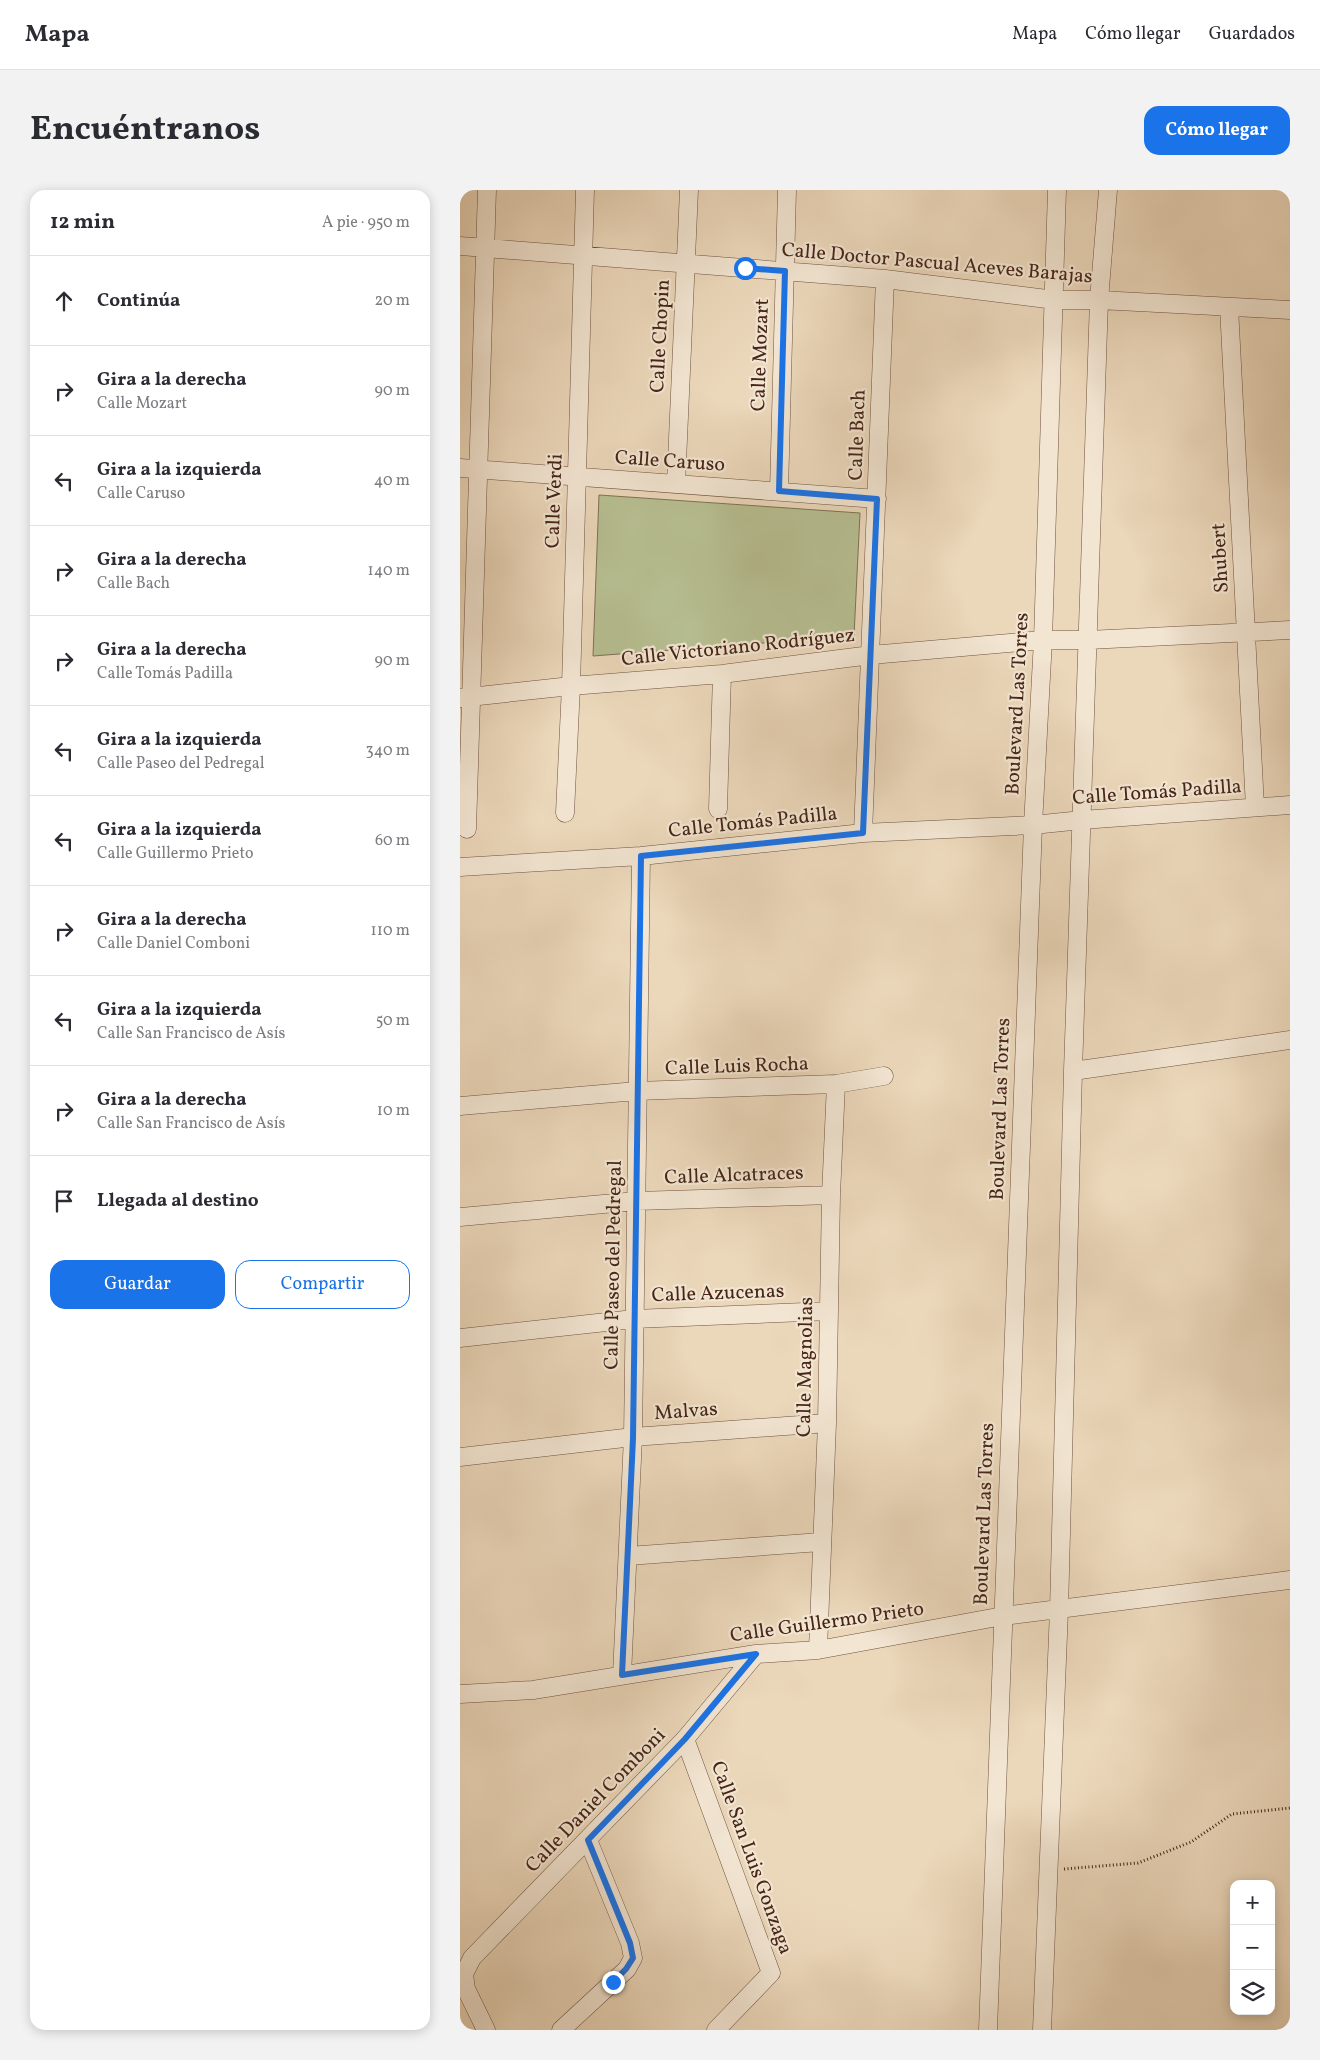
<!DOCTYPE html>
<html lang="es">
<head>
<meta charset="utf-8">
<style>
  :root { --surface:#fff; --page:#f2f2f3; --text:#2b2b33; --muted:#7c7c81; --line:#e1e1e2; --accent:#1a73e8 }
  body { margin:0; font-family:Vollkorn,serif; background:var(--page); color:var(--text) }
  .controls { position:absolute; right:15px; bottom:15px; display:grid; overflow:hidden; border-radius:10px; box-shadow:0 2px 12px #0003 }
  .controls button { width:45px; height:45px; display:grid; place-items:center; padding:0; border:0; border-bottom:1px solid var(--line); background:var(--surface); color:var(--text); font:25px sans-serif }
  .stop { position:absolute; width:15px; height:15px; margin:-11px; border:4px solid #1a73e8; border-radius:50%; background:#fff }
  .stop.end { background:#1a73e8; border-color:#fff; box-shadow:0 1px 5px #0008 }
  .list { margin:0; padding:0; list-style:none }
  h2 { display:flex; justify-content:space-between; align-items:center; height:65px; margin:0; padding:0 20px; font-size:21px }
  h2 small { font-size:16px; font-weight:400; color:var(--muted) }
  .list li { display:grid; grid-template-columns:32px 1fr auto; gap:15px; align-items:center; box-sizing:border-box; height:90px; padding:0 20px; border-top:1px solid var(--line) }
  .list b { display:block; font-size:19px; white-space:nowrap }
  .list p { margin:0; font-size:16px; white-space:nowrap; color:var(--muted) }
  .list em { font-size:16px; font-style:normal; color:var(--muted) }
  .actions { display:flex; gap:10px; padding:15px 20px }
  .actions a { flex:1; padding:11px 0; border:1px solid var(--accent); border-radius:15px; text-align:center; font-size:18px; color:var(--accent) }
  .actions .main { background:var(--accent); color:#fff }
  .icon { flex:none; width:28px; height:28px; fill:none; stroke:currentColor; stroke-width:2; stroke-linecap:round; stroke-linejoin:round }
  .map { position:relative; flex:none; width:830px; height:1840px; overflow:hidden; border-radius:15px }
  header { display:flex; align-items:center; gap:30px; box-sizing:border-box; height:70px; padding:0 25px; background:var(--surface); border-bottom:1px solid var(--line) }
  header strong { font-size:24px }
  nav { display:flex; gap:28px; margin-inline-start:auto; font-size:18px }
  .intro { display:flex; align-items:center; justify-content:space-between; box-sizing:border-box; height:120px; padding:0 30px }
  h1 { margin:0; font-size:35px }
  .button { padding:12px 22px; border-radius:15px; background:var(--accent); color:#fff; font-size:18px; font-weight:700 }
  main { display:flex; gap:30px; padding:0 30px }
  aside { flex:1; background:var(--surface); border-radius:15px; box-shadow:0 2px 12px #0003 }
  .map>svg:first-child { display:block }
  .green { fill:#b6be91; stroke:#7e7254 }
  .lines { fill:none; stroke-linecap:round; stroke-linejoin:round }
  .minor-casing { stroke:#705240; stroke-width:19 }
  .path { stroke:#472517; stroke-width:3; stroke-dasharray:1 2.5; stroke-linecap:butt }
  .minor { stroke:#f2e5d2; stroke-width:18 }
  .route { stroke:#1a73e8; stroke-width:6 }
  .labels { text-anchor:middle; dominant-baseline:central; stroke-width:4.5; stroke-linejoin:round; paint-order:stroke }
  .street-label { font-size:20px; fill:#472517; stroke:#f2e5d2 }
</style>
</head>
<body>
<header>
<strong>Mapa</strong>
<nav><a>Mapa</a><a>Cómo llegar</a><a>Guardados</a></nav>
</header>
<div class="intro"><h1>Encuéntranos</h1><a class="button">Cómo llegar</a></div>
<main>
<aside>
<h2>12 min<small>A pie · 950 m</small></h2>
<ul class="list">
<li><svg class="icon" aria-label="ahead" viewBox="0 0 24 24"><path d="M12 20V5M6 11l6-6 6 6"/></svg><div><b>Continúa</b></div><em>20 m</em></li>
<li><svg class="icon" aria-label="right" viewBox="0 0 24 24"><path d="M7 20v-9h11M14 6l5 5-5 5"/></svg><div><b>Gira a la derecha</b><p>Calle Mozart</p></div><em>90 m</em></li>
<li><svg class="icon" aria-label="left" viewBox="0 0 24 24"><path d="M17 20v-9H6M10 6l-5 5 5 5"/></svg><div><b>Gira a la izquierda</b><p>Calle Caruso</p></div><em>40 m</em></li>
<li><svg class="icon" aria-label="right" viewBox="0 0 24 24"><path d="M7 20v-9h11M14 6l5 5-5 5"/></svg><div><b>Gira a la derecha</b><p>Calle Bach</p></div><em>140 m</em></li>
<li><svg class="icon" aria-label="right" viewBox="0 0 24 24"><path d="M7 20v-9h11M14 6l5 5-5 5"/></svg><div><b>Gira a la derecha</b><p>Calle Tomás Padilla</p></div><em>90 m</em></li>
<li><svg class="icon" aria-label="left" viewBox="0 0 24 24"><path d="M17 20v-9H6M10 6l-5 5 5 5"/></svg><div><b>Gira a la izquierda</b><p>Calle Paseo del Pedregal</p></div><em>340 m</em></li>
<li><svg class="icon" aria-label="left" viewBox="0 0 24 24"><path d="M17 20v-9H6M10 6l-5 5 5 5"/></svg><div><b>Gira a la izquierda</b><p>Calle Guillermo Prieto</p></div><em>60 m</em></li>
<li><svg class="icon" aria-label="right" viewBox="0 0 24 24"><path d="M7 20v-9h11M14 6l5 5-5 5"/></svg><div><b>Gira a la derecha</b><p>Calle Daniel Comboni</p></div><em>110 m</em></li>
<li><svg class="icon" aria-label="left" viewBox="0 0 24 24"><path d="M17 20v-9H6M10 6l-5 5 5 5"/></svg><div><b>Gira a la izquierda</b><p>Calle San Francisco de Asís</p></div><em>50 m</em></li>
<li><svg class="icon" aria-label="right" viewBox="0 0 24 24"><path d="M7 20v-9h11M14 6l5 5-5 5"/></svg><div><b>Gira a la derecha</b><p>Calle San Francisco de Asís</p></div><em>10 m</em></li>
<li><svg class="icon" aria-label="arrive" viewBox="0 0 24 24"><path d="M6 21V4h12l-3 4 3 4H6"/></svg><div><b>Llegada al destino</b></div></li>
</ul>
<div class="actions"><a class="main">Guardar</a><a>Compartir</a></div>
</aside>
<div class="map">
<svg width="830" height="1840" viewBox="0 0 830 1840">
  <rect width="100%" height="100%" fill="#ebd7ba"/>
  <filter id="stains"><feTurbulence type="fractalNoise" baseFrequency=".004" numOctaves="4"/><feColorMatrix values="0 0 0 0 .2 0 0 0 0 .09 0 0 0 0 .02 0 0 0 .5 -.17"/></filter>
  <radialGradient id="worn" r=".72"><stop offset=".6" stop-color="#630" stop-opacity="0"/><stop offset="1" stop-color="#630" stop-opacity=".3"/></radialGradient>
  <!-- green -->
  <path class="green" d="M139 305 400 323 394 446 133 466Z"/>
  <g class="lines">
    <!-- minor casing -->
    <g class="minor-casing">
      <path id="minor" d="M0 56 425 89 595 110H639L830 120
        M769 117 795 617
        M0 278 417 309
        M216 294 229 0
        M319 301 327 0
        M0 508 111 496 262 484 411 465 583 450H628L830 440
        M258 619 262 484
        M105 623 111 496 125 0
        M7 639 27 0
        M403 643 425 89
        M0 677 181 666 403 643 573 635 622 630 830 615
        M613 881 830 850
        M0 916 177 901 376 894 424 886
        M0 1027 177 1011 371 1005
        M0 1148 174 1129 369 1121
        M0 1267 173 1247 367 1233
        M168 1366 361 1352
        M358 1460 367 1233 371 1005 376 894
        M162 1485 173 1247 181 666
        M0 1504 73 1500 296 1464 358 1460 543 1426 830 1390
        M225 1549 311 1783 256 1840
        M26 1840 6 1799 4 1784 12 1768 225 1549 296 1464
        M101 1840 167 1779 173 1768 170 1753 128 1650
        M528 1840 573 635 583 450 597 0
        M582 1840 599 1420 613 881 639 110 648 0"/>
    </g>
    <!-- path -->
    <path class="path" d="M604 1679 678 1673 731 1652 772 1624 830 1618"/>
    <!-- minor -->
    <use href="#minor" class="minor"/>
  </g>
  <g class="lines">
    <!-- route -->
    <path class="route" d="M153 1792 166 1779 173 1768 170 1753 128 1650 225 1549 296 1464 162 1485 173 1248 181 666 403 643 417 309 319 301 325 81 285 78"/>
  </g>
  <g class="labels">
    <!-- street labels -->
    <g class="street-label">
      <text transform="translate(477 74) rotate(5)">Calle Doctor Pascual Aceves Barajas</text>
      <text transform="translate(201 146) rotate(-87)">Calle Chopin</text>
      <text transform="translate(301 165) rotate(-88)">Calle Mozart</text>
      <text transform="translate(398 245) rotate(-88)">Calle Bach</text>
      <text transform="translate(210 272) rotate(4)">Calle Caruso</text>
      <text transform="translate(95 311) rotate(-88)">Calle Verdi</text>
      <text transform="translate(761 368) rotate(-93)">Shubert</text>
      <text transform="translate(278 458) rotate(-6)">Calle Victoriano Rodríguez</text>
      <text transform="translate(558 514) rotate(-87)">Boulevard Las Torres</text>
      <text transform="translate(697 603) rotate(-4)">Calle Tomás Padilla</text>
      <text transform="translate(293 633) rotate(-6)">Calle Tomás Padilla</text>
      <text transform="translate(277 877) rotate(-2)">Calle Luis Rocha</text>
      <text transform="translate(541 919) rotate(-88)">Boulevard Las Torres</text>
      <text transform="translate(274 986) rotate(-2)">Calle Alcatraces</text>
      <text transform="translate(154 1075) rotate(-89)">Calle Paseo del Pedregal</text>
      <text transform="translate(258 1104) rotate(-2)">Calle Azucenas</text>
      <text transform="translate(346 1177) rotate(-89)">Calle Magnolias</text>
      <text transform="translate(226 1222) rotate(-4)">Malvas</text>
      <text transform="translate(525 1324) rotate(-88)">Boulevard Las Torres</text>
      <text transform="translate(367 1433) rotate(-8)">Calle Guillermo Prieto</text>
      <text transform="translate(136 1611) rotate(-46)">Calle Daniel Comboni</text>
      <text transform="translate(291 1668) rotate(70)">Calle San Luis Gonzaga</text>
    </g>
  </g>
  <rect width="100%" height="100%" filter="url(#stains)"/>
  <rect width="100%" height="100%" fill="url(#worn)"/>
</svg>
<div class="controls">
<button>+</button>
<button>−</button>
<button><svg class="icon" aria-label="layers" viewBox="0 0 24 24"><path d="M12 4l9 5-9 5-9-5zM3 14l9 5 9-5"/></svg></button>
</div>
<div class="stop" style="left:285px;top:78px"></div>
<div class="stop end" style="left:153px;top:1792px"></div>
</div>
</main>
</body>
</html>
